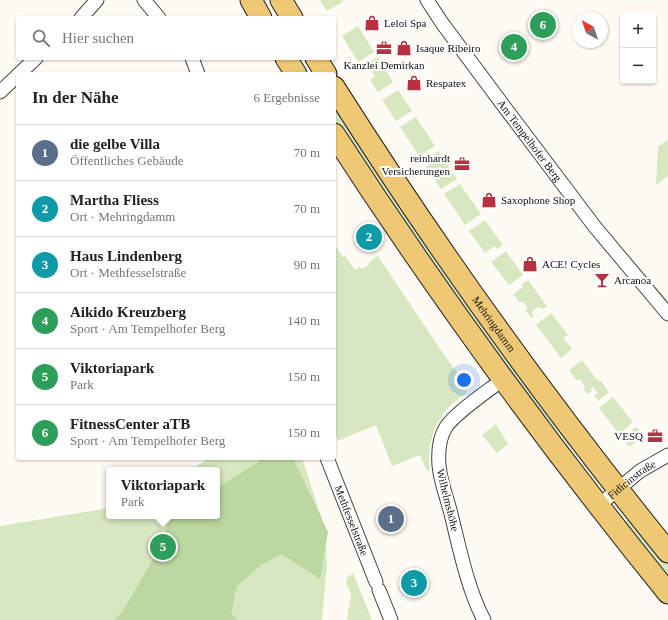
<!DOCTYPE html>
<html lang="de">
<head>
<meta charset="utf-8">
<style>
  :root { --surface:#fff; --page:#f2f2f2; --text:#222; --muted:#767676; --line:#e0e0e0; --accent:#b73141 }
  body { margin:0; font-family:Georgia,serif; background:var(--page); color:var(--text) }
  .controls { position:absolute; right:12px; top:12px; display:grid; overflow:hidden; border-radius:4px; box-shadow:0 1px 3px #0004 }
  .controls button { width:36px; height:36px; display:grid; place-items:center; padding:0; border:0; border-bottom:1px solid var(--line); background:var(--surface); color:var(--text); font:20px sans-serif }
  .compass { position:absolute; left:572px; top:12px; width:36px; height:36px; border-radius:50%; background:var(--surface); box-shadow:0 1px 3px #0004; rotate:320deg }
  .you { position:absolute; left:464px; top:380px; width:14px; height:14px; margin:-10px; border:3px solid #fff; border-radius:50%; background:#1a73e8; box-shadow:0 0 0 6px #1a73e833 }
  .badge { display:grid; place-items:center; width:26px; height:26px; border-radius:50%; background:var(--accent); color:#fff; font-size:13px; font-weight:700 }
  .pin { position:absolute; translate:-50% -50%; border:2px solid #fff; box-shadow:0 1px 4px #0006 }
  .popup { position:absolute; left:106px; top:467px; width:114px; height:52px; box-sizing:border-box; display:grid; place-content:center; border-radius:4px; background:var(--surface); filter:drop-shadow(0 1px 3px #0005); font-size:13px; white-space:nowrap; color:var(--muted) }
  .popup b { font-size:15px; color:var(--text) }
  .popup::after { content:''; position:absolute; left:50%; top:100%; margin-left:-8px; border:8px solid transparent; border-top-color:var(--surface) }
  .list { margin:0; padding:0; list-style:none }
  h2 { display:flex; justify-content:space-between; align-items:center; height:52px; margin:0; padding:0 16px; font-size:17px }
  h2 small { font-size:13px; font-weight:400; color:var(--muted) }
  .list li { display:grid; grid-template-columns:26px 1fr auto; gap:12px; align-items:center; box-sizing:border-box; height:56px; padding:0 16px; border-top:1px solid var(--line) }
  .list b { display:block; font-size:15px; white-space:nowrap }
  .list p { margin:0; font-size:13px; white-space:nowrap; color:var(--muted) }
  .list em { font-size:13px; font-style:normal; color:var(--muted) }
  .icon { flex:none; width:22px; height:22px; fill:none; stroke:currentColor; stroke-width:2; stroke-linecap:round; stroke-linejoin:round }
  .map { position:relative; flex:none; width:668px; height:620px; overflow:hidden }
  .search { position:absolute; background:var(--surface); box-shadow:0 1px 3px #0004; left:16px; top:16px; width:320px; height:44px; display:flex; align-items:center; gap:10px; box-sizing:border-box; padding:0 14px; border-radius:4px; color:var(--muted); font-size:15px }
  .panel { position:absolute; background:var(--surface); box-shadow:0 1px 3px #0004; left:16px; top:72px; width:320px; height:388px; border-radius:4px }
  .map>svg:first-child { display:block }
  .green { fill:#d7e7bf }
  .forest { fill:#bcd79f }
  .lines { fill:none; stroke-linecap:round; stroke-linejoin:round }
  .street-casing { stroke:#434343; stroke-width:15 }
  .primary-casing { stroke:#212121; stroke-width:23 }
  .street { stroke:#fff; stroke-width:13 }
  .primary { stroke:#eec874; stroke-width:21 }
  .labels { text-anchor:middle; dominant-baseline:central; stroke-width:4; stroke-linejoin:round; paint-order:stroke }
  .poi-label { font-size:11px; fill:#101010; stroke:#fff; text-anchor:start }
  .street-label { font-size:11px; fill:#101010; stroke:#fff }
</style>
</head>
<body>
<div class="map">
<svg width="668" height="620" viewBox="0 0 668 620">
  <rect width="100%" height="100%" fill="#fefbf4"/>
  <!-- green -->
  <path class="green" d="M320 0H342L343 2 327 11Z
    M358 26 374 52 358 62 342 36Z
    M377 57 393 82 378 92 370 80 375 76 367 64Z
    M398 90 412 111 396 121 382 100Z
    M334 101 600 479 597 482 550 422 521 392 359 158 334 120Z
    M416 117 435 146 419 156 400 127Z
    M668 139V176L656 185 658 147Z
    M438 151 457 179 441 189 426 167 436 160 433 155Z
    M460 184 481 214 465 225 444 194Z
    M485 220 503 245 497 249 494 246 485 253 469 231Z
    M334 244 343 257 345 256 355 270 360 267 362 269 370 264 369 262 378 256 447 359 467 386V392C461 398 453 402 448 408 432 426 427 447 430 469L427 471 420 455 392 466 376 425 338 441 334 432Z
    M506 251 523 275 509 285 491 262Z
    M528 280 547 306 543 309 540 307 536 308 532 312 534 316 531 318 525 310 528 308 523 301 520 303 513 294 523 287 522 284Z
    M551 313 568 335 563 338 572 349 561 358 536 325Z
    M582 360 598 381 600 380 609 392 598 401 594 396 598 393 593 387 590 389 592 391 588 394 583 389 585 387 580 379 577 381 569 370Z
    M613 397 633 422 619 434 599 408Z
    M496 424 508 444 497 453 482 435Z
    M636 427 646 439 642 442 639 439 630 447 622 438Z
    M210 458H302L325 528 327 565 322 620H0V526L109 508V516H217V470H190Z
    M631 517 668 563V581L621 524Z
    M353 573 372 620H347L351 594 346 582 347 578Z"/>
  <!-- forest -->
  <path class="forest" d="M265 458H293L328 532 320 579 282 554 261 565 237 586 231 613 238 620H114L123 611 164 540 169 518 173 516H217V488Z"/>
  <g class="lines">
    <!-- street casing -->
    <g class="street-casing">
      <g id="street">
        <path d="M144 0 159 18"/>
        <path id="s1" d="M427 0 442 23 500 101 595 227 668 314"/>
        <path d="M81 18 97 0"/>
        <path d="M192 58 198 74"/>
        <path d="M19 74 36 58"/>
        <path d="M0 92 18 75"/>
        <path id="s2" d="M327 458 376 582"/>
        <path id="s3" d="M598 506 640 471 668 455"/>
        <path d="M379 590 391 620"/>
        <path d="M484 620C467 588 459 545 450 510 446 495 440 480 439 465 438 452 439 438 446 427 455 413 488 391 502 380"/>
      </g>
    </g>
    <!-- primary casing -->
    <g class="primary-casing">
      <g id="primary">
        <path d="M251 0 261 18"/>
        <path d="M281 0 292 18"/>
        <path d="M286 58 296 74"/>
        <path d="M316 58 326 74"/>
        <path id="s4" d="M334 87C436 248 548 404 668 552"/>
        <path d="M334 134C437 293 549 446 668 593"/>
      </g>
    </g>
    <!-- street -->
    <use href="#street" class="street"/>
    <!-- primary -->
    <use href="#primary" class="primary"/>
  </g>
  <!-- icons -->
  <defs>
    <g id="shop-bare" transform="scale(1.2)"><path d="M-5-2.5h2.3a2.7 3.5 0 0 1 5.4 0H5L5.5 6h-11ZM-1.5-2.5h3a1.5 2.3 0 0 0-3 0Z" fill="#b73141" stroke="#fff" stroke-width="2.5" paint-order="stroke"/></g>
    <g id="office-bare" transform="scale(1.2)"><path d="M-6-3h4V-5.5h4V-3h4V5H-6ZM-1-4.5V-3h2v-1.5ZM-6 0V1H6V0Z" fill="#b73141" stroke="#fff" stroke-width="2.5" paint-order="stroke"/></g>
    <g id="bar-bare" transform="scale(1.2)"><path d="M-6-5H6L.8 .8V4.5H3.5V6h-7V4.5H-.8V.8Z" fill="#b73141" stroke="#fff" stroke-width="2.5" paint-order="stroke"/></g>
  </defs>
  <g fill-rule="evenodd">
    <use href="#shop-bare" x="372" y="23"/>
    <use href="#office-bare" x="384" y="48"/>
    <use href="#shop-bare" x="404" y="48"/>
    <use href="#shop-bare" x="414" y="83"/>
    <use href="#office-bare" x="462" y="164"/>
    <use href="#shop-bare" x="489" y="200"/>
    <use href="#shop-bare" x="530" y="264"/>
    <use href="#bar-bare" x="602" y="280"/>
    <use href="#office-bare" x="655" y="436"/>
  </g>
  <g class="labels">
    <!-- poi labels -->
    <g class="poi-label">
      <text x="384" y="23">Leloi Spa</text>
      <text x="416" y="48">Isaque Ribeiro</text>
      <text x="384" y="65" text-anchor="middle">Kanzlei Demirkan</text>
      <text x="426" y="83">Respatex</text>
      <text x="450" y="158" text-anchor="end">reinhardt<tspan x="450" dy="13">Versicherungen</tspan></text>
      <text x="501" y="200">Saxophone Shop</text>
      <text x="542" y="264">ACE! Cycles</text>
      <text x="614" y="280">Arcanoa</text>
      <text x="643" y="436" text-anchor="end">VESQ</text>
    </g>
    <!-- street labels -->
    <g class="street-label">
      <text stroke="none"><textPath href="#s1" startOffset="174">Am Tempelhofer Berg</textPath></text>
      <text stroke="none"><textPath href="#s4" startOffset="286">Mehringdamm</textPath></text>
      <text stroke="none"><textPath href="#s3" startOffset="43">Fidicinstraße</textPath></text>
      <text transform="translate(448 500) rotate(76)">Wilhelmshöhe</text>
      <text stroke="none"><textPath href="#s2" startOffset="67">Methfesselstraße</textPath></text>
    </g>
  </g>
</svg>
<div class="controls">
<button>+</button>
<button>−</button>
</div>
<svg class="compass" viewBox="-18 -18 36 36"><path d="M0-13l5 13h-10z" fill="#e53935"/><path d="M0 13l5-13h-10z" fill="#767676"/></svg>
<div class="you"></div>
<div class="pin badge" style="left:391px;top:519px;background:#5c6f8a">1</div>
<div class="pin badge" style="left:369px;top:237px;background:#0f9aa8">2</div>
<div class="pin badge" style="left:414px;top:583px;background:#0f9aa8">3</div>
<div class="pin badge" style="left:514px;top:47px;background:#2e9e5b">4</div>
<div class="pin badge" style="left:163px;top:547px;background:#2e9e5b">5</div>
<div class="popup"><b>Viktoriapark</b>Park</div>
<div class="pin badge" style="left:543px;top:25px;background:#2e9e5b">6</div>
<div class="search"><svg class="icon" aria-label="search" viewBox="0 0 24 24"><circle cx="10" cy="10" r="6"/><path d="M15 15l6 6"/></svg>Hier suchen</div>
<section class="panel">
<h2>In der Nähe<small>6 Ergebnisse</small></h2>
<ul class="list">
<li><span class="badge" style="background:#5c6f8a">1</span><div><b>die gelbe Villa</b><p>Öffentliches Gebäude</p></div><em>70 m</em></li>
<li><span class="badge" style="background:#0f9aa8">2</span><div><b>Martha Fliess</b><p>Ort · Mehringdamm</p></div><em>70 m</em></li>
<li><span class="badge" style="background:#0f9aa8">3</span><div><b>Haus Lindenberg</b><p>Ort · Methfesselstraße</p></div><em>90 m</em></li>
<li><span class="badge" style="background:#2e9e5b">4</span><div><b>Aikido Kreuzberg</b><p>Sport · Am Tempelhofer Berg</p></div><em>140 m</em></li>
<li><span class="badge" style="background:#2e9e5b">5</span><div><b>Viktoriapark</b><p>Park</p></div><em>150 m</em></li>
<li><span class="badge" style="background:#2e9e5b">6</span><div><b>FitnessCenter aTB</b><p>Sport · Am Tempelhofer Berg</p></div><em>150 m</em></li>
</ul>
</section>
</div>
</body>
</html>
